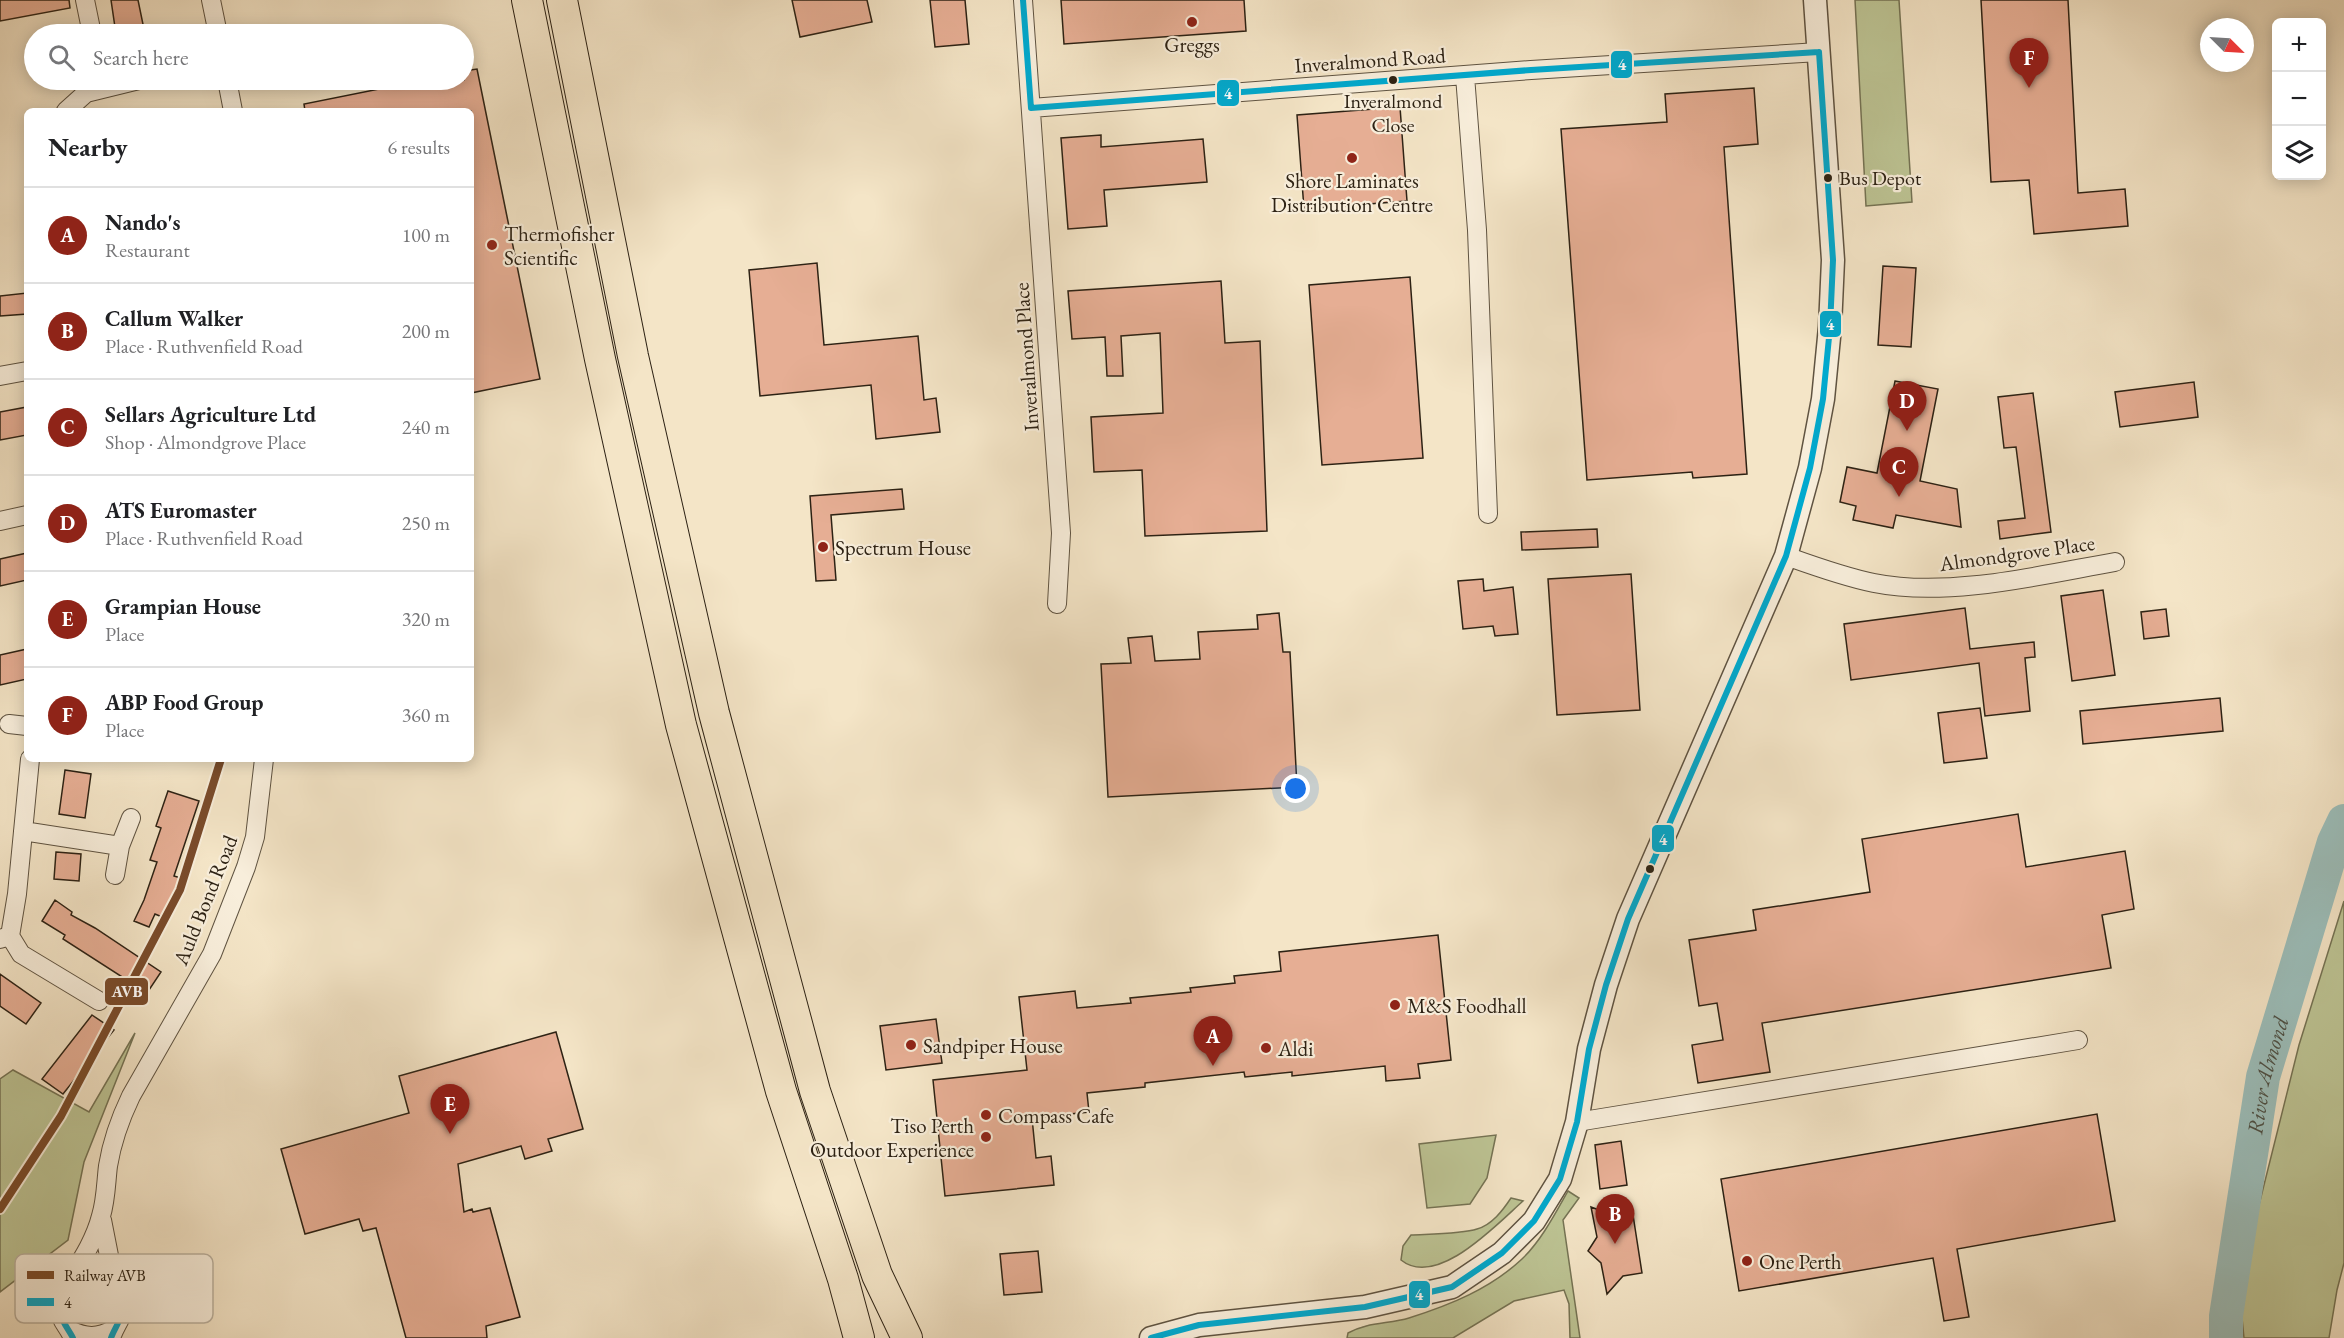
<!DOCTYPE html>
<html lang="en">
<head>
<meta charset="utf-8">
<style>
  :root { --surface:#fff; --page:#f2f2f2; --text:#202124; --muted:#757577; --line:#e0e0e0; --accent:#8f2418 }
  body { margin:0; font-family:"EB Garamond",serif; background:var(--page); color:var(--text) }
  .controls { position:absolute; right:18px; top:18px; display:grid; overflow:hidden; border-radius:9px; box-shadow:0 3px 15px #0003 }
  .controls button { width:54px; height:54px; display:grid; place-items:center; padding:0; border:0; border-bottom:2px solid var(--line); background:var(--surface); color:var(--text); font:30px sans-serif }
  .compass { position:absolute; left:2200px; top:18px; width:54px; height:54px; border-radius:50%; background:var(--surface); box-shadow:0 3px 15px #0003; rotate:114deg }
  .you { position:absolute; left:1296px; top:789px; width:21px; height:21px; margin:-15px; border:4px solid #fff; border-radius:50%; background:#1a73e8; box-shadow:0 0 0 9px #1a73e833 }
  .badge { display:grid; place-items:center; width:39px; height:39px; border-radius:50%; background:var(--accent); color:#fff; font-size:20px; font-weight:700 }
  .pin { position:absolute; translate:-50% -50px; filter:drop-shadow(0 2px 3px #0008) }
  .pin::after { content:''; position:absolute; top:32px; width:21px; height:18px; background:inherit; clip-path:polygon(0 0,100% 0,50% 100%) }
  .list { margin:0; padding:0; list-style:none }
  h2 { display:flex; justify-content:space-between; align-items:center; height:78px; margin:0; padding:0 24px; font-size:26px }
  h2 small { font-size:20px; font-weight:400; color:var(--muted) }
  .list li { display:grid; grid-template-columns:39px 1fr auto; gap:18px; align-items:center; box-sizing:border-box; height:96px; padding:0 24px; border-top:2px solid var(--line) }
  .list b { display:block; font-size:22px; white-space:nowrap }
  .list p { margin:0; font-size:20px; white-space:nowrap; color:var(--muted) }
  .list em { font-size:20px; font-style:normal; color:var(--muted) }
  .icon { flex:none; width:33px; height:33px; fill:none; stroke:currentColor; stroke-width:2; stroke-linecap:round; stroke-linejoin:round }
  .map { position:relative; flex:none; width:2344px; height:1338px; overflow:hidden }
  .search { position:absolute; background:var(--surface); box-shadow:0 3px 15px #0003; left:24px; top:24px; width:450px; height:66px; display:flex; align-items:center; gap:15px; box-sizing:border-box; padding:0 21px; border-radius:33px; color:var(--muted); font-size:22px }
  .panel { position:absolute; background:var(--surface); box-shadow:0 3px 15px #0003; left:24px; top:108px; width:450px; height:654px; border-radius:9px }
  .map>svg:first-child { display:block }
  .green { fill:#bdc494; stroke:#757354; stroke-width:1.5 }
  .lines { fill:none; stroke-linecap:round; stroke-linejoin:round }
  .river { stroke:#9cbeba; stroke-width:34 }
  .building { fill:#e6ae94; stroke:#2d2214; stroke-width:1.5 }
  .minor-casing { stroke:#5f5341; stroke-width:20 }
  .tertiary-casing { stroke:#5f5341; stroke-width:25 }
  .trunk-casing { stroke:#2d2214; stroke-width:32 }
  .minor { stroke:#f8eedb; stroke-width:18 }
  .tertiary { stroke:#f8eedb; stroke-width:22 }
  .trunk { stroke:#f4e5c7; stroke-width:30 }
  .bus-1-casing { stroke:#f8eedb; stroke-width:10 }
  .bus-1 { stroke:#00a9ce; stroke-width:6 }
  .rail-1-casing { stroke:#f8eedb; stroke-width:12 }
  .rail-1 { stroke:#7a4b2a; stroke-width:8 }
  .poi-dot { fill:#8f2418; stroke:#f8eedb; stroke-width:2 }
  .bus-dot { fill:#2d2214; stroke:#f8eedb; stroke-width:2 }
  .labels { text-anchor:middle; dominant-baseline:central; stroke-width:4.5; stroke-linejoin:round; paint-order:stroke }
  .bus-label { font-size:20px; fill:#2d2214; stroke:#f8eedb }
  .poi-label { font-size:21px; fill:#2d2214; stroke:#f8eedb; text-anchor:start }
  .street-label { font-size:21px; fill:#2d2214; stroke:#f8eedb }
  .water-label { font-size:22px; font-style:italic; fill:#4e5146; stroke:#f8eedb }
  .key { fill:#f8eedb; stroke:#bbb19f; stroke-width:1.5 }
  .key-label { font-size:16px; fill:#2d2214 }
  .line-badge { stroke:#f8eedb; stroke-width:2 }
  .badge-label { font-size:16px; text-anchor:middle; font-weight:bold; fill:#fff }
</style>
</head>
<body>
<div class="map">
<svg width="2344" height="1338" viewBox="0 0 2344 1338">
  <rect width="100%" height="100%" fill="#f4e5c7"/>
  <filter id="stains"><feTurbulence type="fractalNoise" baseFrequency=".00333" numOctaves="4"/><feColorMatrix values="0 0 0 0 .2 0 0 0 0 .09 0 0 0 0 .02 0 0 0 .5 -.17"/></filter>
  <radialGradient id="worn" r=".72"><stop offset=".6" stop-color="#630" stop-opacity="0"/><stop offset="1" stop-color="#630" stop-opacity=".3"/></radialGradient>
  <!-- green -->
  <path class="green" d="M1855 0H1899L1912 202 1866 206Z
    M2344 901V1263L2337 1290 2329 1338H2244L2240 1298 2244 1265 2299 1045Z
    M135 1033 84 1162 68 1240 0 1292V1079L13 1070 89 1112Z
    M1496 1135 1487 1178 1470 1204 1427 1208 1419 1144Z
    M1568 1191 1579 1198 1563 1220 1580 1338H1570L1569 1304 1564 1290 1514 1301 1453 1338H1347L1348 1333C1367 1322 1389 1324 1409 1318 1450 1305 1490 1289 1522 1259 1541 1241 1555 1214 1568 1191Z
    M1511 1198 1523 1201C1497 1224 1437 1289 1401 1260L1403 1246 1411 1235C1428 1234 1462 1234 1477 1229 1492 1225 1503 1210 1511 1198Z"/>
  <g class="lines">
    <!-- river -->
    <path class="river" id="s1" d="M2226 1338V1316L2263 1077 2334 842 2344 821"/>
  </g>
  <!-- building -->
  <path class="building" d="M0 0H69L70 8 0 21Z
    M111 0H138L145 34H116Z
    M792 0H867L872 22 800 37Z
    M930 0H965L969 44 935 47Z
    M1061 0H1244L1246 31 1064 44Z
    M1981 0H2068L2078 193 2125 189 2128 226 2034 234 2029 180 1991 182Z
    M477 69 540 379 471 393V111H305L304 104 424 80H464V71Z
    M1754 88 1758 144 1724 147 1747 474 1693 478 1692 472 1587 480 1561 129 1667 122 1665 94Z
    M1400 107 1407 201 1304 209 1297 115Z
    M1101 135V147L1203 139 1207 182 1104 190 1107 226 1068 229 1061 138Z
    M817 263 824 345 918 336 924 400 936 398 940 432 876 439 871 385 760 396 749 270Z
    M1883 266 1916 268 1911 347 1878 345Z
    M1410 277 1423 458 1322 465 1309 285Z
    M1221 281 1225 343 1260 341 1267 531 1145 536 1142 470 1094 472 1091 417 1163 413 1160 333 1121 336 1123 376H1107L1105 337 1072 339 1068 291Z
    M27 293V314L0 316V296Z
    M1895 381 1938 389 1920 481 1957 489 1961 527 1896 515 1893 528 1853 520 1856 506 1840 502 1847 467 1877 473Z
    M2194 382 2198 417 2120 427 2115 392Z
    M2033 393 2051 532 2000 539 1998 521 2025 518 2016 447 2004 448 1998 397Z
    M27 407V435L0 440V412Z
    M902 489 904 509 831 515 836 580 816 581 810 496Z
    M1597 529 1598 547 1522 550 1521 532Z
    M27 553V580L0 586V559Z
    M1631 574 1640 710 1557 715 1548 579Z
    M1483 579 1484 591 1513 587 1518 634 1495 636 1493 626 1463 629 1458 581Z
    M2103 590 2115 675 2072 681 2061 596Z
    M1965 608 1970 649 2034 642 2035 657 2025 658 2030 711 1985 716 1979 663 1851 680 1844 624Z
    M2166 609 2169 636 2144 639 2141 612Z
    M1279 613 1283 652H1290L1297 787 1108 797 1101 664 1131 663 1128 638 1152 636 1155 661 1200 659 1198 632 1258 629 1257 615Z
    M27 649V679L0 685V655Z
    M2220 698 2223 731 2083 744 2080 711Z
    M1980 708 1987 758 1944 763 1938 713Z
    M65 770 91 774 85 818 59 814Z
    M168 791 199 801 174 876 184 879 175 904 167 919 155 914 149 927 134 921 144 900 157 862 150 860 161 828 156 826Z
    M2018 814 2026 867 2125 851 2134 909 2102 915 2111 968 1762 1023 1770 1072 1698 1083 1692 1045 1723 1040 1717 1003 1699 1006 1689 940 1756 930 1753 910 1870 892 1862 839Z
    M56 852 81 854 79 881 54 879Z
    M55 900 72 912 71 915 95 928 161 972 147 993 63 939 65 935 42 921Z
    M1438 935 1451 1060 1418 1064 1420 1078 1386 1081 1385 1066 1292 1076V1072L1245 1077 1244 1072 1145 1083V1087L1087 1093 1089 1112 1032 1118 1036 1158 1051 1156 1054 1185 945 1196 933 1080 1027 1070 1019 997 1075 991 1077 1008 1131 1003 1130 998 1191 992 1190 988 1235 983 1234 976 1281 971 1279 952Z
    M0 974 41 1003 26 1024 0 1006Z
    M92 1015 114 1030 63 1094 42 1079Z
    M936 1019 942 1063 886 1070 880 1026Z
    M556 1032 583 1129 548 1139 552 1151 525 1159 521 1146 458 1164 464 1212 472 1209 473 1212 490 1208 520 1317 486 1326 487 1338H406L376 1228 363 1231 359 1219 305 1234 281 1149 409 1113 399 1076Z
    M2097 1114 2115 1221 1957 1249 1969 1317 1944 1321 1933 1258 1739 1291 1721 1179Z
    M1621 1141 1627 1185 1600 1189 1595 1145Z
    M1591 1207 1615 1216 1633 1215 1642 1273 1623 1276 1607 1294 1601 1263 1588 1251 1597 1237Z
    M1038 1251 1042 1292 1004 1295 1000 1254Z"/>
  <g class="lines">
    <!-- minor casing -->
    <g class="minor-casing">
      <path id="minor" d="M85 0 92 34
        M211 0 218 34
        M1023 0 1061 533 1057 604
        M1465 76 1477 230 1488 514
        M227 80 233 111
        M1031 108 1531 70 1819 52
        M66 111 86 93 139 80
        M0 376 27 371
        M0 521 27 515
        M1786 556C1814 566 1844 577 1874 583 1948 598 2041 575 2115 562
        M9 724 27 726
        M23 831 120 846
        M115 875 120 846 131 818
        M10 936 21 954 99 1001
        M0 939 10 936 17 894 30 759
        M1577 1122 2078 1040
        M102 1220 114 1281
        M68 1282C81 1261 95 1240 101 1216 106 1200 106 1182 108 1166 112 1141 120 1119 131 1096L212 954 246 867 255 837 264 759
        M70 1330C86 1338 98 1338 114 1329
        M73 1338C69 1328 60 1320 59 1310 53 1269 116 1259 124 1300 126 1314 115 1325 111 1338"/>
    </g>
    <!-- tertiary casing -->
    <g class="tertiary-casing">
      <path id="tertiary" d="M1151 1338 1199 1325 1365 1307 1452 1287 1502 1253 1534 1221 1560 1179 1577 1122 1589 1049 1606 985 1628 919 1786 556 1810 468 1823 399 1830 327 1833 260 1815 0"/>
    </g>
    <!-- trunk casing -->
    <g class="trunk-casing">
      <path id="trunk" d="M527 0 600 359 681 725 781 1091 843 1279 859 1338
        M562 0 633 356 714 713 815 1091 877 1275 907 1338"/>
    </g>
    <!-- minor -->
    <use href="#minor" class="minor"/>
    <!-- tertiary -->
    <use href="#tertiary" class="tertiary"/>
    <!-- trunk -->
    <use href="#trunk" class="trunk"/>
    <!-- bus-1 casing -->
    <g class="bus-1-casing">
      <path id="bus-1" d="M1023 0 1031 108
        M1031 108 1531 70 1819 52
        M73 1338C69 1330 62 1322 60 1313 48 1268 123 1259 124 1303 124 1316 115 1327 111 1338
        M1151 1338 1199 1325 1365 1307 1452 1287 1502 1253 1534 1221 1560 1179 1577 1122 1589 1049 1606 985 1628 919 1786 556 1810 468 1823 399 1830 327 1833 260 1819 52"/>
    </g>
    <!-- bus-1 -->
    <use href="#bus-1" class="bus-1"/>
    <!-- rail-1 casing -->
    <g class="rail-1-casing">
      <path id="rail-1" d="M0 1209 61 1116 180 890 221 759"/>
    </g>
    <!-- rail-1 -->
    <use href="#rail-1" class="rail-1"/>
  </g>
  <!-- markers -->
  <g class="poi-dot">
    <circle cx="1192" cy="22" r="6"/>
    <circle cx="1352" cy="158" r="6"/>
    <circle cx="492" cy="245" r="6"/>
    <circle cx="823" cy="547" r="6"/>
    <circle cx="1395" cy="1005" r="6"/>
    <circle cx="911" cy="1045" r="6"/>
    <circle cx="1266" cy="1048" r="6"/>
    <circle cx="986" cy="1115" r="6"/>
    <circle cx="986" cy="1137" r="6"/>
    <circle cx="1747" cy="1261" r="6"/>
  </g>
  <g class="bus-dot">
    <circle cx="1393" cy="80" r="5"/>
    <circle cx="1828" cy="178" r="5"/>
    <circle cx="1650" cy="869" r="5"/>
  </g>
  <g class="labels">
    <!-- bus labels -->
    <g class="bus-label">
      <text x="1393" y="101">Inveralmond<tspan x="1393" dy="24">Close</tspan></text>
      <text x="1839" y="178" text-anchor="start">Bus Depot</text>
    </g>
    <!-- poi labels -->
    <g class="poi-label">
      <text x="1192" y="44" text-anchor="middle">Greggs</text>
      <text x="1352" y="180" text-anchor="middle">Shore Laminates<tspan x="1352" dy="24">Distribution Centre</tspan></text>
      <text x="504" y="233">Thermofisher<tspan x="504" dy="24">Scientific</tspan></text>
      <text x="835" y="547">Spectrum House</text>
      <text x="1407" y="1005">M&amp;S Foodhall</text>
      <text x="923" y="1045">Sandpiper House</text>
      <text x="1278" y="1048">Aldi</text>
      <text x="998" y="1115">Compass Cafe</text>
      <text x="974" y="1125" text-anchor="end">Tiso Perth<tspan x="974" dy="24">Outdoor Experience</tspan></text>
      <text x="1759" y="1261">One Perth</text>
    </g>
    <!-- street labels -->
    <g class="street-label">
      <text transform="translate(1370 60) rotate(-4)">Inveralmond Road</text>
      <text transform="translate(1026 357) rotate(-94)">Inveralmond Place</text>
      <text transform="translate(2017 553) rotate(-8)">Almondgrove Place</text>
      <text transform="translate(205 900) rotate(-68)">Auld Bond Road</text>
    </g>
    <!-- water labels -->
    <g class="water-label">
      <text stroke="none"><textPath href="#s1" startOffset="266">River Almond</textPath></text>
    </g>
  </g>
  <!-- legend -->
  <rect x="15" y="1254" width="198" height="69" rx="9" class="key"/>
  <rect x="27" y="1271" width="27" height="8" fill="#7a4b2a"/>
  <rect x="27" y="1298" width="27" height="8" fill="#00a9ce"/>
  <g class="key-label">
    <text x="64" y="1281">Railway AVB</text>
    <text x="64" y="1308">4</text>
  </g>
  <g class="line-badge">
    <rect x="1610" y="50" width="23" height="29" rx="6" fill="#00a9ce"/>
    <rect x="1216" y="79" width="24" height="28" rx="6" fill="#00a9ce"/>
    <rect x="1819" y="310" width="23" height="28" rx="6" fill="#00a9ce"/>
    <rect x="1651" y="824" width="24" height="29" rx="6" fill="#00a9ce"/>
    <rect x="104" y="977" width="45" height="29" rx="6" fill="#7a4b2a"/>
    <rect x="1408" y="1280" width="23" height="29" rx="6" fill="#00a9ce"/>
  </g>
  <g class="badge-label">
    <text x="1622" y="70">4</text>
    <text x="1228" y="99">4</text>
    <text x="1830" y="330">4</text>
    <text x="1663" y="845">4</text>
    <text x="127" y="997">AVB</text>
    <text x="1419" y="1300">4</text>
  </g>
  <rect width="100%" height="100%" filter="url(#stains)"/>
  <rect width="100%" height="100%" fill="url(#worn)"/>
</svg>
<div class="controls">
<button>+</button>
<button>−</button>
<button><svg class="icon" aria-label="layers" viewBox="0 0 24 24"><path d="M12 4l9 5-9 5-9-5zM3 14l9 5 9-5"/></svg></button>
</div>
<svg class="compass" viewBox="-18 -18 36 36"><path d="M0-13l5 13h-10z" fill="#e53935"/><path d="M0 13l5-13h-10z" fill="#757577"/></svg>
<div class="you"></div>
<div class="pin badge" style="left:1213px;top:1066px">A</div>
<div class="pin badge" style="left:1615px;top:1244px">B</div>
<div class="pin badge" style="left:1899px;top:497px">C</div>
<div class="pin badge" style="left:1907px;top:431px">D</div>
<div class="pin badge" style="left:450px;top:1134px">E</div>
<div class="pin badge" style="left:2029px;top:88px">F</div>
<div class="search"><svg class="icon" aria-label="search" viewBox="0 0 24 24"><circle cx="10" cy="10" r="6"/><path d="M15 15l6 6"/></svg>Search here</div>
<section class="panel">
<h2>Nearby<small>6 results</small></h2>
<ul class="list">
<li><span class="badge">A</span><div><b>Nando's</b><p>Restaurant</p></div><em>100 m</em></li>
<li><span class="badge">B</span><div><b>Callum Walker</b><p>Place · Ruthvenfield Road</p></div><em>200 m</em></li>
<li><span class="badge">C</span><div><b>Sellars Agriculture Ltd</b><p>Shop · Almondgrove Place</p></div><em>240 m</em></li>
<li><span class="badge">D</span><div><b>ATS Euromaster</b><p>Place · Ruthvenfield Road</p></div><em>250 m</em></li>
<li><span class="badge">E</span><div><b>Grampian House</b><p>Place</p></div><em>320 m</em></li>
<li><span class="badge">F</span><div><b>ABP Food Group</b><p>Place</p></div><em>360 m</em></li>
</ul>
</section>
</div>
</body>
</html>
